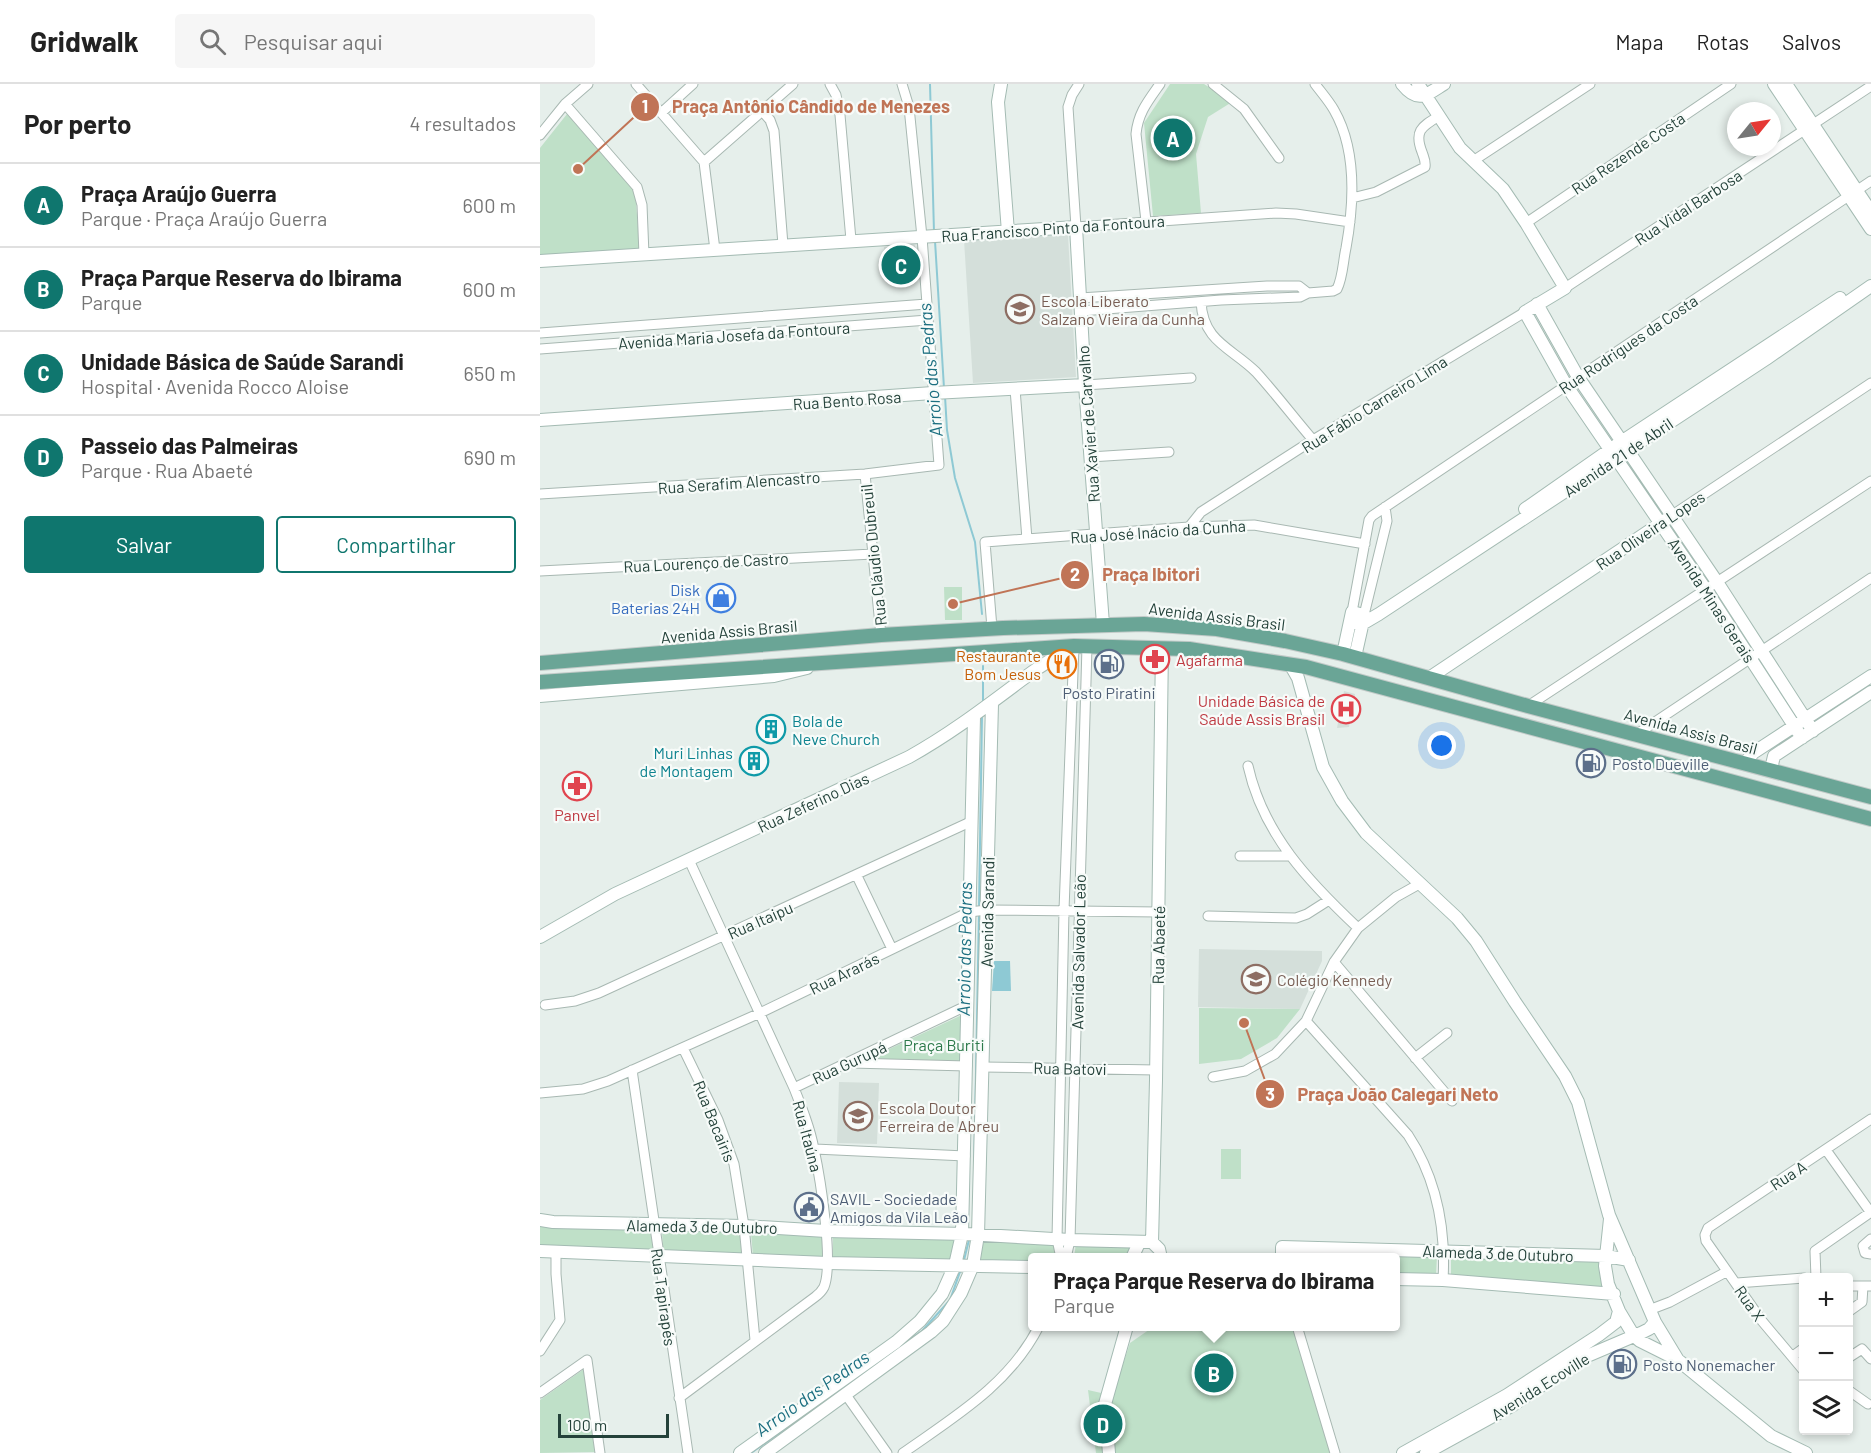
<!DOCTYPE html>
<html lang="pt">
<head>
<meta charset="utf-8">
<style>
  :root { --surface:#fff; --page:#f6f6f6; --text:#222; --muted:#767676; --line:#e0e0e0; --accent:#0f766e }
  body { margin:0; font-family:Barlow,sans-serif; background:var(--page); color:var(--text) }
  .controls { position:absolute; right:18px; bottom:18px; display:grid; overflow:hidden; border-radius:6px; box-shadow:0 3px 9px #0003 }
  .controls button { width:54px; height:54px; display:grid; place-items:center; padding:0; border:0; border-bottom:2px solid var(--line); background:var(--surface); color:var(--text); font:30px sans-serif }
  .compass { position:absolute; left:1187px; top:18px; width:54px; height:54px; border-radius:50%; background:var(--surface); box-shadow:0 3px 9px #0003; rotate:60deg }
  .scale { position:absolute; left:18px; bottom:15px; width:111px; box-sizing:border-box; padding-left:6px; border:3px solid #24423a; border-top:0; font-size:16px; line-height:21px; white-space:nowrap; color:#24423a; -webkit-text-stroke:4px #f7fbf9; paint-order:stroke }
  .you { position:absolute; left:902px; top:662px; width:21px; height:21px; margin:-15px; border:4px solid #fff; border-radius:50%; background:#1a73e8; box-shadow:0 0 0 9px #1a73e833 }
  .badge { display:grid; place-items:center; width:39px; height:39px; border-radius:50%; background:var(--accent); color:#fff; font-size:20px; font-weight:700 }
  .pin { position:absolute; translate:-50% -50%; border:3px solid #fff; box-shadow:0 2px 6px #0006 }
  .popup { position:absolute; left:488px; top:1169px; width:372px; height:78px; box-sizing:border-box; display:grid; place-content:center; border-radius:6px; background:var(--surface); filter:drop-shadow(0 2px 4px #0005); font-size:20px; white-space:nowrap; color:var(--muted) }
  .popup b { font-size:22px; color:var(--text) }
  .popup::after { content:''; position:absolute; left:50%; top:100%; margin-left:-12px; border:12px solid transparent; border-top-color:var(--surface) }
  .list { margin:0; padding:0; list-style:none }
  h2 { display:flex; justify-content:space-between; align-items:center; height:78px; margin:0; padding:0 24px; font-size:26px }
  h2 small { font-size:20px; font-weight:400; color:var(--muted) }
  .list li { display:grid; grid-template-columns:39px 1fr auto; gap:18px; align-items:center; box-sizing:border-box; height:84px; padding:0 24px; border-top:2px solid var(--line) }
  .list b { display:block; font-size:22px; white-space:nowrap }
  .list p { margin:0; font-size:20px; white-space:nowrap; color:var(--muted) }
  .list em { font-size:20px; font-style:normal; color:var(--muted) }
  .actions { display:flex; gap:12px; padding:18px 24px }
  .actions a { flex:1; padding:14px 0; border:2px solid var(--accent); border-radius:6px; text-align:center; font-size:21px; color:var(--accent) }
  .actions .main { background:var(--accent); color:#fff }
  .icon { flex:none; width:33px; height:33px; fill:none; stroke:currentColor; stroke-width:2; stroke-linecap:round; stroke-linejoin:round }
  .map { position:relative; flex:none; width:1331px; height:1369px; overflow:hidden }
  header { display:flex; align-items:center; gap:36px; box-sizing:border-box; height:84px; padding:0 30px; background:var(--surface); border-bottom:2px solid var(--line) }
  header strong { font-size:28px }
  nav { display:flex; gap:33px; margin-inline-start:auto; font-size:21px }
  .search { width:420px; height:54px; background:var(--page); display:flex; align-items:center; gap:15px; box-sizing:border-box; padding:0 21px; border-radius:6px; color:var(--muted); font-size:22px }
  main { display:flex }
  aside { flex:1; background:var(--surface) }
  .map>svg:first-child { display:block }
  .built { fill:#d4dfda }
  .green { fill:#bfe0c8 }
  .water { fill:#8ec9d4 }
  .lines { fill:none; stroke-linecap:round; stroke-linejoin:round }
  .stream { stroke:#8ec9d4; stroke-width:2 }
  .street-casing { stroke:#a8b8b2; stroke-width:11 }
  .secondary-casing { stroke:#a4bbb3; stroke-width:14 }
  .primary-casing { stroke:#c2cac8; stroke-width:16 }
  .street { stroke:#fff; stroke-width:9 }
  .secondary { stroke:#fff; stroke-width:12 }
  .primary { stroke:#6aa596; stroke-width:14 }
  .labels { text-anchor:middle; dominant-baseline:central; stroke-width:4.5; stroke-linejoin:round; paint-order:stroke }
  .street-label { font-size:16px; fill:#24423a; stroke:#f7fbf9 }
  .education-label { font-size:16px; fill:#785e54; stroke:#f7fbf9; text-anchor:start }
  .shop-label { font-size:16px; fill:#366cbe; stroke:#f7fbf9; text-anchor:end }
  .food-label { font-size:16px; fill:#c56008; stroke:#f7fbf9; text-anchor:end }
  .health-label { font-size:16px; fill:#be3a42; stroke:#f7fbf9; text-anchor:start }
  .service-label { font-size:16px; fill:#4e5e75; stroke:#f7fbf9; text-anchor:start }
  .culture-label { font-size:16px; fill:#0d838f; stroke:#f7fbf9; text-anchor:start }
  .park-label { font-size:16px; fill:#2d7a4b; stroke:#f7fbf9 }
  .water-label { font-size:18px; font-style:italic; fill:#1c6f80; stroke:#f7fbf9 }
  .leader { fill:none; stroke:#c07456; stroke-width:2 }
  .callout-dot { fill:#c07456; stroke:#f7fbf9; stroke-width:2 }
  .mark-label { font-size:18px; text-anchor:middle; font-weight:bold; fill:#fff }
  .callout-label { font-size:18px; text-anchor:middle; font-weight:bold; fill:#c07456; stroke:#f7fbf9; stroke-width:4.5; stroke-linejoin:round; paint-order:stroke }
</style>
</head>
<body>
<header>
<strong>Gridwalk</strong>
<div class="search"><svg class="icon" aria-label="search" viewBox="0 0 24 24"><circle cx="10" cy="10" r="6"/><path d="M15 15l6 6"/></svg>Pesquisar aqui</div>
<nav><a>Mapa</a><a>Rotas</a><a>Salvos</a></nav>
</header>
<main>
<aside>
<h2>Por perto<small>4 resultados</small></h2>
<ul class="list">
<li><span class="badge">A</span><div><b>Praça Araújo Guerra</b><p>Parque · Praça Araújo Guerra</p></div><em>600 m</em></li>
<li><span class="badge">B</span><div><b>Praça Parque Reserva do Ibirama</b><p>Parque</p></div><em>600 m</em></li>
<li><span class="badge">C</span><div><b>Unidade Básica de Saúde Sarandi</b><p>Hospital · Avenida Rocco Aloise</p></div><em>650 m</em></li>
<li><span class="badge">D</span><div><b>Passeio das Palmeiras</b><p>Parque · Rua Abaeté</p></div><em>690 m</em></li>
</ul>
<div class="actions"><a class="main">Salvar</a><a>Compartilhar</a></div>
</aside>
<div class="map">
<svg width="1331" height="1369" viewBox="0 0 1331 1369">
  <rect width="100%" height="100%" fill="#e6efeb"/>
  <!-- built -->
  <path class="built" d="M528 151 536 293 433 299 424 156Z
    M375 161 376 187 346 189 344 163Z
    M804 607 815 610 809 643 797 644Z
    M659 865 782 867V877L760 925 658 923Z
    M299 998 339 999 337 1060 297 1059Z"/>
  <!-- green -->
  <path class="green" d="M630 0H664L692 18 668 33 656 70 661 129 613 132 604 39Z
    M27 30 95 107 100 168 0 174V64Z
    M404 503H422V536H405Z
    M659 924 760 925 737 954 701 975 659 980Z
    M424 930 422 980 330 974Z
    M681 1065H701V1095H681Z
    M0 1140 113 1145 115 1167 0 1164Z
    M122 1145 203 1148 204 1171 123 1170Z
    M211 1149 284 1152 285 1174 213 1172Z
    M293 1151 418 1156 413 1178 293 1174Z
    M444 1157 516 1159V1173L492 1174V1180L441 1179 439 1174Z
    M536 1159 592 1162 589 1173 534 1174Z
    M750 1166 897 1172 896 1191 856 1190 855 1174H749Z
    M911 1172 1063 1176 1068 1207 911 1192Z
    M613 1243H753L792 1369H556L548 1306 570 1311 571 1316 590 1259Z
    M44 1285 55 1368 0 1369V1316Z"/>
  <!-- water -->
  <path class="water" d="M454 877H470L471 907H452Z"/>
  <g class="lines">
    <!-- stream -->
    <path class="stream" d="M390 0 394 148
      M395 157 404 304
      M405 312 407 346 415 394 435 458 442 530
      M443 620V582
      M439 824 442 631
      M434 1094 439 829
      M424 1176 429 1156
      M211 1369 382 1247 410 1216 421 1185"/>
    <!-- street casing -->
    <g class="street-casing">
      <path id="street" d="M96 0 164 78 175 166
        M290 0 296 11 300 31 311 156
        M539 0 532 11 528 23 536 143 736 129 756 130 810 138
        M673 0 704 25 739 74
        M25 20 97 103 102 121 104 171
        M222 27 230 36 234 47 243 161
        M121 29 153 0
        M0 51 25 20 48 0
        M933 77 1050 0
        M164 78 253 0
        M812 114 836 108 885 83C886 77 884 74 882 68 874 47 881 43 899 32
        M606 137 596 50C598 29 608 17 620 0
        M986 139 1191 0
        M1025 204 1331 2
        M540 214 727 202H759L768 209
        M661 218C663 258 692 264 716 288 736 310 754 334 773 356
        M541 227 681 216 760 213 768 209 793 207 797 205C803 193 803 177 806 164 814 120 817 66 794 26 789 17 781 8 775 0
        M0 249 387 220
        M0 265 388 236
        M545 301 651 294
        M475 305 487 455
        M550 373 629 368
        M325 390 341 551
        M0 410 325 390 399 381 382 153 369 23 362 0
        M1131 432 1331 299
        M649 443 661 428 773 356 985 228
        M0 487 333 470
        M812 528 829 436 832 432 1331 97
        M824 531 847 437 845 423
        M452 544 445 458 649 443 714 441 825 460
        M988 622 1331 397
        M1097 650 1331 494
        M708 682C723 750 769 798 818 844
        M700 772H750
        M317 792 352 865
        M668 832 756 834 767 830 789 816
        M794 878 912 1017
        M5 921 35 917 59 909 430 738
        M766 937 868 1051C897 1095 906 1144 903 1196
        M143 964 178 1036 194 1080 204 1142 215 1256
        M875 974 907 949
        M311 979 427 982
        M443 983 616 986
        M92 986 148 1369
        M673 993 705 987 735 970 766 937 794 878 818 844 856 813 881 799
        M254 1004 428 921
        M0 1009 43 1005 68 997 220 929 429 828 447 826 618 828
        M275 1065 425 1072
        M1286 1066 1331 1129
        M1331 1155 1323 1162 1325 1169 1331 1170
        M521 1174 517 1155 524 826 534 562
        M526 1174 530 1156 547 562
        M1276 1194 1275 1167 1331 1128
        M1197 1199 1264 1194
        M1308 1202H1331
        M1109 1226 1130 1218 1186 1188
        M1308 1228 1322 1218 1323 1202
        M757 1242 795 1369
        M0 1267 20 1236 16 1190V1167
        M1253 1272 1264 1264
        M1308 1274 1322 1265 1331 1275
        M1264 1287 1222 1237 1166 1157 1165 1151 1168 1144 1331 1035
        M1308 1306 1328 1320
        M0 1309 47 1276 60 1369
        M306 1311 347 1369
        M139 1314 275 1213C279 1210 282 1207 284 1203 294 1178 280 1093 274 1065 270 1044 262 1024 254 1004L149 776
        M363 1369C414 1333 470 1300 499 1242"/>
    </g>
    <!-- secondary casing -->
    <g class="secondary-casing">
      <path id="secondary" d="M461 0 458 18 468 148
        M862 0C878 20 886 11 904 0
        M878 0 920 64 963 105 986 139 1025 204 985 228 1026 301 1166 506 1262 654
        M1234 0 1331 145
        M1246 0 1331 128
        M0 177 536 143 545 301 563 540
        M997 220 1038 293 1177 498 1273 647
        M0 336 393 309 545 301
        M985 425 1081 358 1300 214
        M810 538 822 540 839 530 1226 275 1331 202
        M803 570 812 528 824 531
        M815 573 824 533
        M750 580 758 594 783 683 802 717 826 749 917 834 936 857 975 918 1025 992 1038 1018 1069 1131 1115 1238 1138 1276
        M889 594 1127 435
        M0 612 234 592 267 584
        M1205 679 1213 669 1331 592
        M1231 685 1234 672 1331 608
        M0 853 75 810 369 673C412 649 448 621 487 592 501 581 518 572 534 562
        M1070 1135 1065 1182 1068 1200 1079 1227 1094 1252 1100 1257 1138 1276 1231 1352 1266 1369
        M0 1136 13 1138 204 1142 286 1147 426 1150 530 1156 612 1158
        M612 1158 616 996 622 564
        M612 1158 619 1165 621 1174
        M0 1167 287 1179 492 1183
        M592 1174 599 1159
        M742 1174V1163L1066 1172 1089 1176
        M855 1195 903 1196 1074 1210
        M200 1369 356 1258 380 1237 402 1210 415 1181 422 1150 434 633
        M225 1369 391 1248 403 1237 421 1209 433 1181 438 1151 452 620
        M569 1369 565 1320 587 1242
        M863 1369 967 1311 1059 1251 1076 1238 1079 1227
        M886 1369 973 1321 1040 1275 1101 1249 1109 1245 1115 1238"/>
    </g>
    <!-- primary casing -->
    <g class="primary-casing">
      <path id="primary" d="M0 579 341 551 463 544 604 540 677 545 745 557 803 570 988 622 1331 713
        M0 598 534 562 649 565 766 583 1331 735"/>
    </g>
    <!-- street -->
    <use href="#street" class="street"/>
    <!-- secondary -->
    <use href="#secondary" class="secondary"/>
    <!-- primary -->
    <use href="#primary" class="primary"/>
  </g>
  <!-- icons -->
  <defs>
    <g id="school-ring" transform="scale(1.5)"><circle r="9.5" fill="#f7fbf9" stroke="#8d6e63" stroke-width="1.5"/><path d="M0-5L7-2L0 1L-7-2ZM-4 1L0 2.5L4 1V4Q0 6-4 4Z" fill="#8d6e63"/></g>
    <g id="shop-ring" transform="scale(1.5)"><circle r="9.5" fill="#f7fbf9" stroke="#3f7fe0" stroke-width="1.5"/><path d="M-5-2.5h2.3a2.7 3.5 0 0 1 5.4 0H5L5.5 6h-11ZM-1.5-2.5h3a1.5 2.3 0 0 0-3 0Z" fill="#3f7fe0"/></g>
    <g id="pharmacy-ring" transform="scale(1.5)"><circle r="9.5" fill="#f7fbf9" stroke="#e0444e" stroke-width="1.5"/><path d="M-2-6h4v4h4v4h-4v4h-4v-4h-4v-4h4Z" fill="#e0444e"/></g>
    <g id="restaurant-ring" transform="scale(1.5)"><circle r="9.5" fill="#f7fbf9" stroke="#e8710a" stroke-width="1.5"/><path d="M-5-6h1v4h1v-4h1v4h1v-4h1v5L-1.5 .5V6h-2V.5L-5-1ZM5-6V6H3V1.5H1.5Q1.5-4 5-6Z" fill="#e8710a"/></g>
    <g id="fuel-ring" transform="scale(1.5)"><circle r="9.5" fill="#f7fbf9" stroke="#5c6f8a" stroke-width="1.5"/><path d="M-5.5-6h7V0h2V4h1.3V-2.5L3-4.5l.8-.8L6-3V5H2.5V1h-1V6h-7ZM-4.2-4.7v3.2H.2V-4.7Z" fill="#5c6f8a"/></g>
    <g id="hospital-ring" transform="scale(1.5)"><circle r="9.5" fill="#f7fbf9" stroke="#e0444e" stroke-width="1.5"/><path d="M-5-5h3v3.5h4V-5h3V5h-3V1.5h-4V5h-3Z" fill="#e0444e"/></g>
    <g id="building-ring" transform="scale(1.5)"><circle r="9.5" fill="#f7fbf9" stroke="#0f9aa8" stroke-width="1.5"/><path d="M-4-6H4V6H1V3H-1V6H-4ZM-2.5-4.3h1.7v1.8h-1.7ZM.8-4.3h1.7v1.8H.8ZM-2.5-1h1.7V.8h-1.7ZM.8-1h1.7V.8H.8Z" fill="#0f9aa8"/></g>
    <g id="civic-ring" transform="scale(1.5)"><circle r="9.5" fill="#f7fbf9" stroke="#5c6f8a" stroke-width="1.5"/><path d="M-.6-6.5H3V-4.5H.6V-3L4-1V1h2V6H-6V1h2V-1L-.6-3ZM-1.2 2.5V6h2.4V2.5Z" fill="#5c6f8a"/></g>
  </defs>
  <g fill-rule="evenodd">
    <use href="#school-ring" x="480" y="225"/>
    <use href="#shop-ring" x="181" y="514"/>
    <use href="#pharmacy-ring" x="615" y="575"/>
    <use href="#restaurant-ring" x="522" y="580"/>
    <use href="#fuel-ring" x="569" y="580"/>
    <use href="#hospital-ring" x="806" y="625"/>
    <use href="#building-ring" x="231" y="645"/>
    <use href="#building-ring" x="214" y="677"/>
    <use href="#fuel-ring" x="1051" y="679"/>
    <use href="#pharmacy-ring" x="37" y="702"/>
    <use href="#school-ring" x="716" y="895"/>
    <use href="#school-ring" x="318" y="1032"/>
    <use href="#civic-ring" x="269" y="1123"/>
    <use href="#fuel-ring" x="1082" y="1280"/>
  </g>
  <g class="labels">
    <!-- street labels -->
    <g class="street-label">
      <text transform="translate(1088 69) rotate(-34)">Rua Rezende Costa</text>
      <text transform="translate(1148 123) rotate(-33)">Rua Vidal Barbosa</text>
      <text transform="translate(513 144) rotate(-4)">Rua Francisco Pinto da Fontoura</text>
      <text transform="translate(194 251) rotate(-4)">Avenida Maria Josefa da Fontoura</text>
      <text transform="translate(1088 260) rotate(-34)">Rua Rodrigues da Costa</text>
      <text transform="translate(307 316) rotate(-4)">Rua Bento Rosa</text>
      <text transform="translate(834 320) rotate(-32)">Rua Fábio Carneiro Lima</text>
      <text transform="translate(548 340) rotate(-94)">Rua Xavier de Carvalho</text>
      <text transform="translate(1078 373) rotate(-34)">Avenida 21 de Abril</text>
      <text transform="translate(199 398) rotate(-4)">Rua Serafim Alencastro</text>
      <text transform="translate(1110 446) rotate(-34)">Rua Oliveira Lopes</text>
      <text transform="translate(618 447) rotate(-4)">Rua José Inácio da Cunha</text>
      <text transform="translate(333 471) rotate(-96)">Rua Cláudio Dubreuil</text>
      <text transform="translate(166 478) rotate(-3)">Rua Lourenço de Castro</text>
      <text transform="translate(1172 516) rotate(57)">Avenida Minas Gerais</text>
      <text transform="translate(677 532) rotate(7)">Avenida Assis Brasil</text>
      <text transform="translate(189 547) rotate(-5)">Avenida Assis Brasil</text>
      <text transform="translate(1151 647) rotate(15)">Avenida Assis Brasil</text>
      <text transform="translate(273 718) rotate(-25)">Rua Zeferino Dias</text>
      <text transform="translate(447 828) rotate(-89)">Avenida Sarandi</text>
      <text transform="translate(220 836) rotate(-24)">Rua Itaipu</text>
      <text transform="translate(618 861) rotate(-89)">Rua Abaeté</text>
      <text transform="translate(538 868) rotate(-89)">Avenida Salvador Leão</text>
      <text transform="translate(304 889) rotate(-26)">Rua Ararás</text>
      <text transform="translate(309 978) rotate(-25)">Rua Gurupá</text>
      <text transform="translate(530 984) rotate(1)">Rua Batovi</text>
      <text transform="translate(175 1037) rotate(68)">Rua Bacairis</text>
      <text transform="translate(268 1052) rotate(75)">Rua Itaúna</text>
      <text transform="translate(1248 1091) rotate(-33)">Rua A</text>
      <text transform="translate(162 1142) rotate(1)">Alameda 3 de Outubro</text>
      <text transform="translate(958 1169) rotate(2)">Alameda 3 de Outubro</text>
      <text transform="translate(124 1213) rotate(82)">Rua Tapirapés</text>
      <text transform="translate(1210 1219) rotate(55)">Rua X</text>
      <text transform="translate(1000 1302) rotate(-32)">Avenida Ecoville</text>
    </g>
    <!-- education labels -->
    <g class="education-label">
      <text x="501" y="216">Escola Liberato<tspan x="501" dy="18">Salzano Vieira da Cunha</tspan></text>
      <text x="737" y="895">Colégio Kennedy</text>
      <text x="339" y="1023">Escola Doutor<tspan x="339" dy="18">Ferreira de Abreu</tspan></text>
    </g>
    <!-- shop labels -->
    <g class="shop-label">
      <text x="160" y="505">Disk<tspan x="160" dy="18">Baterias 24H</tspan></text>
    </g>
    <!-- food labels -->
    <g class="food-label">
      <text x="501" y="571">Restaurante<tspan x="501" dy="18">Bom Jesus</tspan></text>
    </g>
    <!-- health labels -->
    <g class="health-label">
      <text x="636" y="575">Agafarma</text>
      <text x="785" y="616" text-anchor="end">Unidade Básica de<tspan x="785" dy="18">Saúde Assis Brasil</tspan></text>
      <text x="37" y="730" text-anchor="middle">Panvel</text>
    </g>
    <!-- service labels -->
    <g class="service-label">
      <text x="569" y="608" text-anchor="middle">Posto Piratini</text>
      <text x="1072" y="679">Posto Dueville</text>
      <text x="290" y="1114">SAVIL - Sociedade<tspan x="290" dy="18">Amigos da Vila Leão</tspan></text>
      <text x="1103" y="1280">Posto Nonemacher</text>
    </g>
    <!-- culture labels -->
    <g class="culture-label">
      <text x="252" y="636">Bola de<tspan x="252" dy="18">Neve Church</tspan></text>
      <text x="193" y="668" text-anchor="end">Muri Linhas<tspan x="193" dy="18">de Montagem</tspan></text>
    </g>
    <!-- park labels -->
    <g class="park-label">
      <text x="404" y="960">Praça Buriti</text>
    </g>
    <!-- water labels -->
    <g class="water-label">
      <text transform="translate(390 286) rotate(-95)">Arroio das Pedras</text>
      <text transform="translate(424 865) rotate(-89)">Arroio das Pedras</text>
      <text transform="translate(272 1309) rotate(-35)">Arroio das Pedras</text>
    </g>
  </g>
  <!-- callouts -->
  <path class="leader" d="M38 85L105 23M413 520L535 491M704 939L730 1010"/>
  <g class="callout-dot">
    <circle cx="38" cy="85" r="6"/>
    <circle cx="413" cy="520" r="6"/>
    <circle cx="704" cy="939" r="6"/>
    <circle cx="105" cy="23" r="15"/>
    <circle cx="535" cy="491" r="15"/>
    <circle cx="730" cy="1010" r="15"/>
  </g>
  <g class="mark-label">
    <text x="105" y="29">1</text>
    <text x="535" y="497">2</text>
    <text x="730" y="1017">3</text>
  </g>
  <g class="callout-label">
    <text x="271" y="29">Praça Antônio Cândido de Menezes</text>
    <text x="611" y="497">Praça Ibitori</text>
    <text x="858" y="1017">Praça João Calegari Neto</text>
  </g>
</svg>
<div class="controls">
<button>+</button>
<button>−</button>
<button><svg class="icon" aria-label="layers" viewBox="0 0 24 24"><path d="M12 4l9 5-9 5-9-5zM3 14l9 5 9-5"/></svg></button>
</div>
<svg class="compass" viewBox="-18 -18 36 36"><path d="M0-13l5 13h-10z" fill="#e53935"/><path d="M0 13l5-13h-10z" fill="#767676"/></svg>
<div class="scale">100 m</div>
<div class="you"></div>
<div class="pin badge" style="left:633px;top:54px">A</div>
<div class="pin badge" style="left:674px;top:1289px">B</div>
<div class="popup"><b>Praça Parque Reserva do Ibirama</b>Parque</div>
<div class="pin badge" style="left:361px;top:181px">C</div>
<div class="pin badge" style="left:563px;top:1340px">D</div>
</div>
</main>
</body>
</html>
